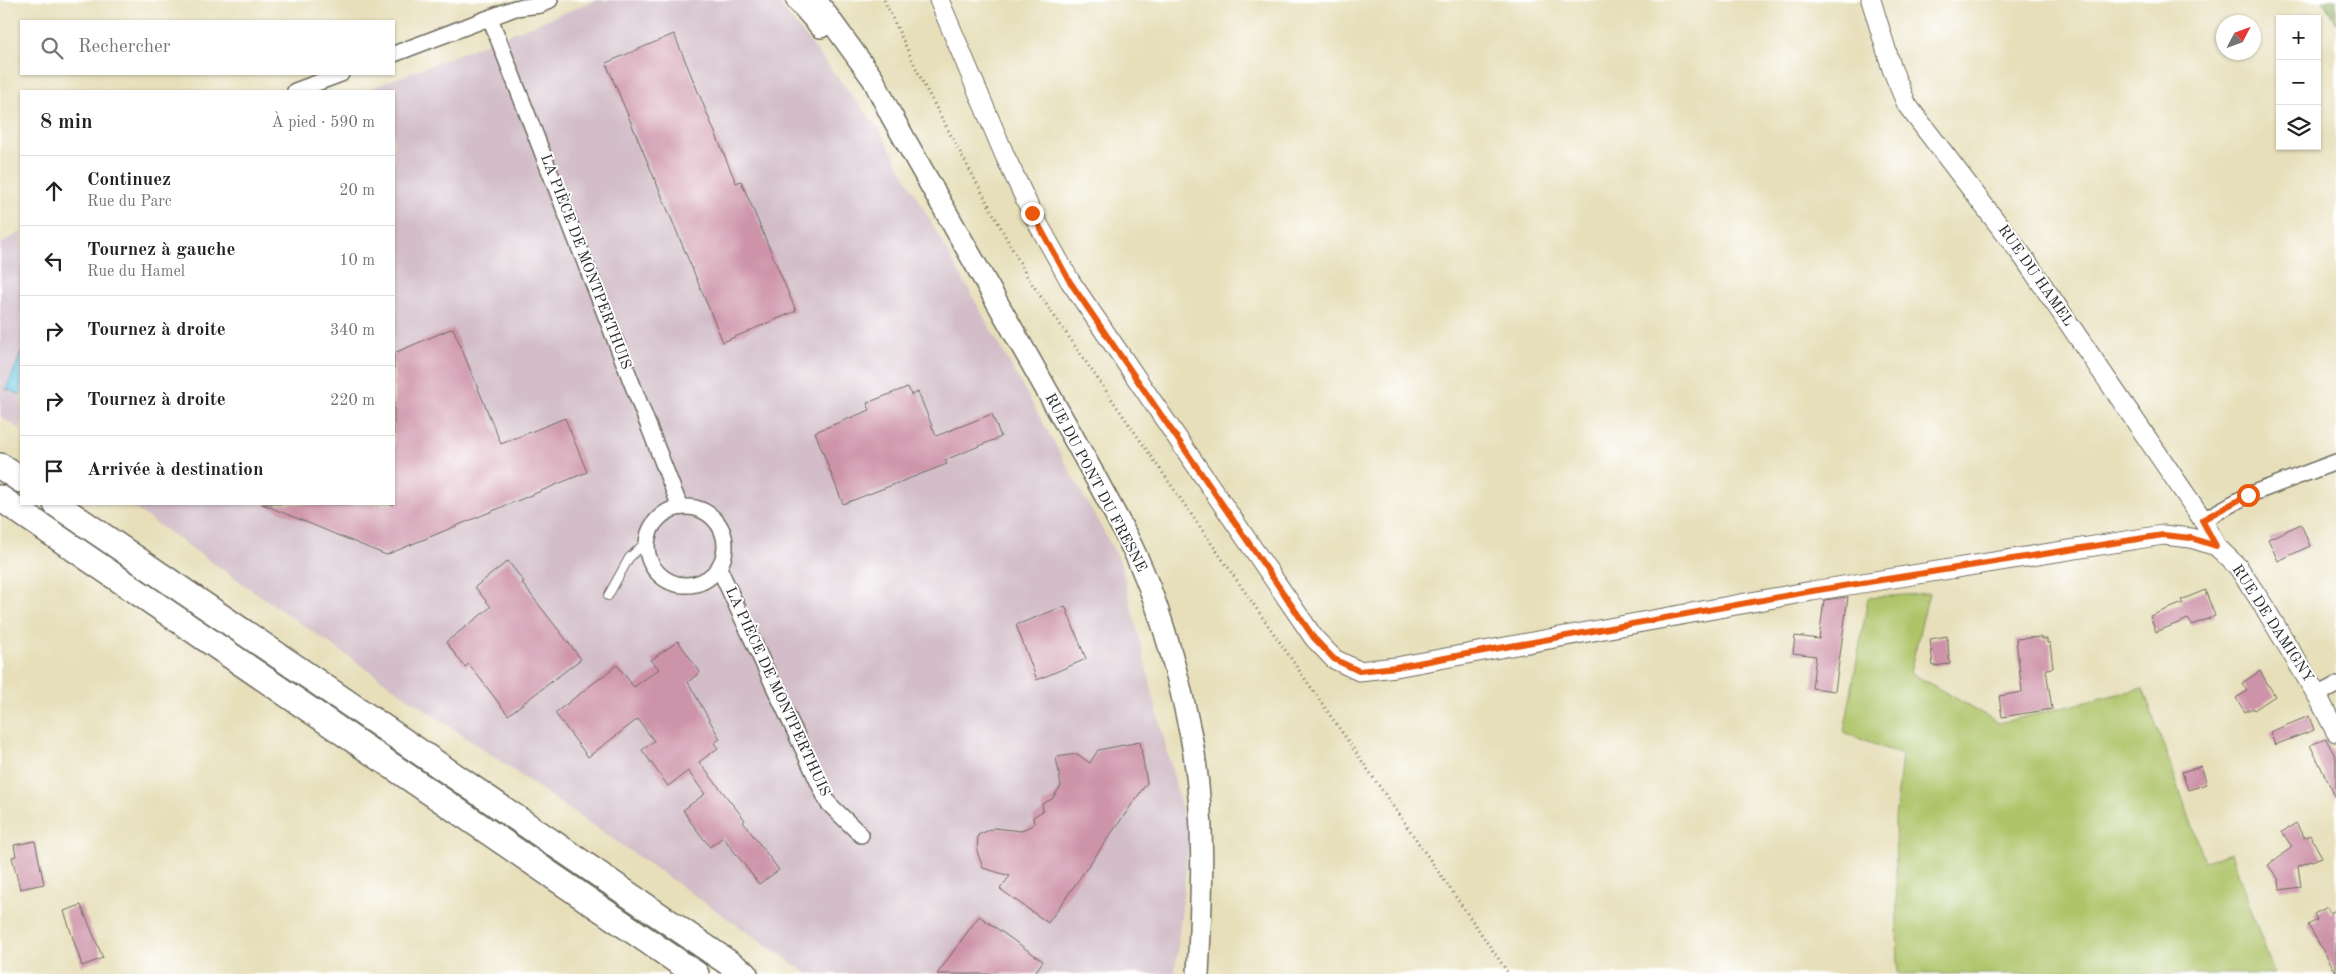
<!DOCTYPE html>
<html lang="fr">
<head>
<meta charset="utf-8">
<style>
  :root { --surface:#fff; --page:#f2f2f2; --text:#222; --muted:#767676; --line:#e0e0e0 }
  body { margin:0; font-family:"Old Standard TT",serif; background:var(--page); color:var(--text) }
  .controls { position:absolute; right:15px; top:15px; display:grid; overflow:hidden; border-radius:0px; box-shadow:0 1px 4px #0004 }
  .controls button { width:45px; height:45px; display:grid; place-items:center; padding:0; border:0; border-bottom:1px solid var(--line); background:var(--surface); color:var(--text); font:25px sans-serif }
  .compass { position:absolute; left:2216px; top:15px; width:45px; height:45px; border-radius:50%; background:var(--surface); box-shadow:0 1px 4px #0004; rotate:49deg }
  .stop { position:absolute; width:15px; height:15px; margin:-11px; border:4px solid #ea580c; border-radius:50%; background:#fff }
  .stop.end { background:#ea580c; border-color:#fff; box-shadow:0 1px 5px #0008 }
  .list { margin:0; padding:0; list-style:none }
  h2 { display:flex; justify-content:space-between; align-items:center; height:65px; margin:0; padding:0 20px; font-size:21px }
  h2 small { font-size:16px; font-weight:400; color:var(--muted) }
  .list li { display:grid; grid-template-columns:32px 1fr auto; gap:15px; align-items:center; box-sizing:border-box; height:70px; padding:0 20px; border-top:1px solid var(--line) }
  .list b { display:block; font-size:19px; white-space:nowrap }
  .list p { margin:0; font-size:16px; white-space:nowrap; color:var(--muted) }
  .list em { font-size:16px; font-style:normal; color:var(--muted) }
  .icon { flex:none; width:28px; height:28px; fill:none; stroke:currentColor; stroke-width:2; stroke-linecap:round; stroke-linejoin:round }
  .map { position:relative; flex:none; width:2336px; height:974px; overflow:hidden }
  .search { position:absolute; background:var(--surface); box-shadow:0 1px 4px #0004; left:20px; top:20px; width:375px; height:55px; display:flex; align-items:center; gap:12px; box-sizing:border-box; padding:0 18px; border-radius:0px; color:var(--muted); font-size:19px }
  .panel { position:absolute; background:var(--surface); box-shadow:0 1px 4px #0004; left:20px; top:90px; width:375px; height:415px; border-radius:0px }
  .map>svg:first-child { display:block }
  .industrial { fill:#d2bdc8 }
  .green { fill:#afc469; stroke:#6d784a }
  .forest { fill:#8baa5d; stroke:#5b6a44 }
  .water { fill:#61c2df; stroke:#467685 }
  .building { fill:#cd93a8 }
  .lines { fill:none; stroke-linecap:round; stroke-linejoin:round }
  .service-casing { stroke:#6d6a5d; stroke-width:10 }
  .minor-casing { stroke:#6d6a5d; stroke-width:18 }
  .tertiary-casing { stroke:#6d6a5d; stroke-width:21 }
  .secondary-casing { stroke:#6d6a5d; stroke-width:24 }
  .trunk-casing { stroke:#6d6a5d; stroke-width:28 }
  .path { stroke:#6d6a5d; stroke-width:3; stroke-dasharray:1 4; stroke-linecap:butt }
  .service { stroke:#fff; stroke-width:8 }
  .minor { stroke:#fff; stroke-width:15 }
  .tertiary { stroke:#fff; stroke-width:19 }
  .secondary { stroke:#fff; stroke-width:21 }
  .trunk { stroke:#fff; stroke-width:25 }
  .route { stroke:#ea580c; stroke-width:6 }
  .labels { text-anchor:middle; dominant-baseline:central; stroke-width:4; stroke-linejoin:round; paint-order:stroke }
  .street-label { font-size:15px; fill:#2b2b2b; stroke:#fff }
</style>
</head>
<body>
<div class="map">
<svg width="2336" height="974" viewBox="0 0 2336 974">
  <rect width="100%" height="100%" fill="#fff"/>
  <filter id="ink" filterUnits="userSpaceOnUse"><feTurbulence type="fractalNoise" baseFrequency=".02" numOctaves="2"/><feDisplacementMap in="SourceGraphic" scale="10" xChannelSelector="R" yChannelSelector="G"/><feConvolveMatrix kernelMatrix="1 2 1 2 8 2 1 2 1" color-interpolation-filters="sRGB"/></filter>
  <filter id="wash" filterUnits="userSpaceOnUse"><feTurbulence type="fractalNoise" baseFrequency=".0096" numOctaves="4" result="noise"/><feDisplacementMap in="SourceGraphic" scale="20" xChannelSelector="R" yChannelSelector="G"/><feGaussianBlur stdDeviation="1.12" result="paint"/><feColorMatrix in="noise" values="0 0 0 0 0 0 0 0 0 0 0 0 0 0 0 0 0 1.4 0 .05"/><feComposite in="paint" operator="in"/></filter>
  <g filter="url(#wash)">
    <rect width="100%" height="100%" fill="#e7dfba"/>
    <!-- industrial -->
    <path class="industrial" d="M597 0H776L879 129 1120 561 1189 839 1175 974H808L128 504H394V91H364Z
      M21 232V430L0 416V244Z"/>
    <!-- green -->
    <path class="green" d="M1929 593 1910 672 1999 723 2143 688 2205 861 2231 853 2274 974H1898L1895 819 1902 755 1844 733 1868 598Z"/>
    <!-- forest -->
    <path class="forest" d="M2323 0H2336V23L2322 0Z"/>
    <!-- water -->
    <path class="water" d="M21 353V395L6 389Z"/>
    <g id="blocks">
      <!-- building -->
      <path class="building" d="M674 34 736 183 741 181 796 311 723 342 606 63Z
        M453 328 501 444 565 418 587 472 386 555 262 504H394V353Z
        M908 387 911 395 918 392 936 436 992 414 1001 437 945 460 947 464 843 504 815 432 870 410 867 403Z
        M2301 524 2310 546 2278 561 2268 539Z
        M508 561 524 582 522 583 581 659 508 715 469 664 465 667 446 642 491 607 475 587Z
        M2205 590 2215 616 2192 625 2188 619 2156 632 2150 616 2183 603 2181 600Z
        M1848 597 1835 691 1812 688 1816 656 1793 653 1795 636 1819 639 1824 600Z
        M1065 606 1086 659 1037 680 1016 625Z
        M1947 636 1950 664 1933 666 1930 639Z
        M2041 637V639H2047V643H2050L2053 668 2046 669 2052 709 2002 717 1999 696 2022 692 2016 639Z
        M678 641 700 672 688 682 720 739 714 743 718 748 699 762 745 820 743 822 779 870 759 884 723 837 710 847 690 821 683 810 705 794 688 771 668 786 642 750 654 741 638 719 588 757 555 713 617 665 634 687 659 669 651 660Z
        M2260 671 2275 696 2254 710 2253 708 2245 712 2236 698 2247 691 2242 683Z
        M2309 716 2314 730 2275 745 2270 732Z
        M2326 739 2336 758V798L2310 745Z
        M1140 742 1147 783 1048 923 1000 889 1010 876 983 868 977 851 978 835 994 828 1021 831 1034 824 1033 817 1043 811 1042 804 1052 799 1061 786 1056 757 1077 754 1090 763 1098 750Z
        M2201 766 2207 784 2188 790 2182 772Z
        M2296 823 2304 838 2310 835 2322 857 2298 866 2301 887 2280 890 2279 880 2268 865 2292 847 2282 832Z
        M35 841 44 884 20 889 12 857 16 856 14 845Z
        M81 905 103 958 82 966 64 911Z
        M2327 907 2330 913 2336 910V972L2308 925 2317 920 2314 914Z
        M979 916 1043 961 1034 974H937Z"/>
    </g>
  </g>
  <g filter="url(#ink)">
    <use href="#blocks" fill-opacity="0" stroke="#6d6a5d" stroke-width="1"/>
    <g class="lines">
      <!-- service casing -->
      <g class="service-casing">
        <path id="service" d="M608 596 629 558 647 541"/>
      </g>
      <!-- minor casing -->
      <g class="minor-casing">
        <path id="minor" d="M490 18 680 507
          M394 54 515 8 541 5 550 0
          M295 91 341 74
          M647 546a39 39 0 1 1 78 0a39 39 0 1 1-78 0Z
          M2203 520 2248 495 2336 462
          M719 568 828 803 861 835
          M2317 695 2336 685"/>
      </g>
      <!-- tertiary casing -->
      <g class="tertiary-casing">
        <path id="tertiary" d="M939 0 1005 156 1032 213 1070 281 1314 638 1334 659 1359 671 1396 667 1812 591 2163 535 2191 538 2216 546
          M1871 0 1892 69 1907 105 2024 258 2203 520 2216 546 2238 567 2263 605 2317 695 2336 732"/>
      </g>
      <!-- secondary casing -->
      <g class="secondary-casing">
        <path id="secondary" d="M797 0 821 27
          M816 0 873 79 891 115C938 198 985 281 1032 364 1066 425 1102 486 1133 549 1161 607 1178 673 1191 736 1206 815 1202 894 1198 974"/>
      </g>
      <!-- trunk casing -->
      <g class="trunk-casing">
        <path id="trunk" d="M0 466 21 480
          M0 498 696 974
          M56 504 745 974"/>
      </g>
      <!-- path -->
      <path class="path" d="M884 0 925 87 1028 278 1509 974"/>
      <!-- service -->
      <use href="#service" class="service"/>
      <!-- minor -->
      <use href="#minor" class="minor"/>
      <!-- tertiary -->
      <use href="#tertiary" class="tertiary"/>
      <!-- secondary -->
      <use href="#secondary" class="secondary"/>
      <!-- trunk -->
      <use href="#trunk" class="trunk"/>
    </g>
  </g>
  <g class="lines" filter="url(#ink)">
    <!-- route -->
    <path class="route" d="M1032 213 1070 282 1314 638 1334 659 1359 671 1396 667 1812 591 2163 535 2191 538 2216 546 2202 520 2248 495"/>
  </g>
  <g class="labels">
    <!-- street labels -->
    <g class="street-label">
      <text transform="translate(585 262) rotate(69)">LA PIÈCE DE MONTPERTHUIS</text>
      <text transform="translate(2035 276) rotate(55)">RUE DU HAMEL</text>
      <text transform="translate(1095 483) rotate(62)">RUE DU PONT DU FRESNE</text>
      <text transform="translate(2272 624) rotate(57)">RUE DE DAMIGNY</text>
      <text transform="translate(777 692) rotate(65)">LA PIÈCE DE MONTPERTHUIS</text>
    </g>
  </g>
</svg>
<div class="controls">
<button>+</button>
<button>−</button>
<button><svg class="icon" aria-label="layers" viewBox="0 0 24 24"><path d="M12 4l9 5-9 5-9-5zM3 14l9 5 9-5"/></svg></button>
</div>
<svg class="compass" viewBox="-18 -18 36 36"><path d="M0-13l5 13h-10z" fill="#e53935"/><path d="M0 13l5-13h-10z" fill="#767676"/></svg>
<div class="stop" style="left:2248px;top:495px"></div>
<div class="stop end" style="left:1032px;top:213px"></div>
<div class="search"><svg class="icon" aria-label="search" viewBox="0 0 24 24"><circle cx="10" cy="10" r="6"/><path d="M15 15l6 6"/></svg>Rechercher</div>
<section class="panel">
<h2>8 min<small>À pied · 590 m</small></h2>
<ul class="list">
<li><svg class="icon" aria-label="ahead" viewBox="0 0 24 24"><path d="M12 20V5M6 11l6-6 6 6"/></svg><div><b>Continuez</b><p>Rue du Parc</p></div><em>20 m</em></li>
<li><svg class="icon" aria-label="left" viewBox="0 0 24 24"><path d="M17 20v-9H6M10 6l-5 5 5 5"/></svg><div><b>Tournez à gauche</b><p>Rue du Hamel</p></div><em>10 m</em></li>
<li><svg class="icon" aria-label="right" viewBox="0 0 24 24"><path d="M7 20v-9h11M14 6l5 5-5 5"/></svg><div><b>Tournez à droite</b></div><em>340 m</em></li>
<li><svg class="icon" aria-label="right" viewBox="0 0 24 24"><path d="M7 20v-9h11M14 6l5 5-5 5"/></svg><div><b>Tournez à droite</b></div><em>220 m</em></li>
<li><svg class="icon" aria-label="arrive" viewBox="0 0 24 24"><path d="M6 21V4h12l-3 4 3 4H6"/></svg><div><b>Arrivée à destination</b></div></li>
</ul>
</section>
</div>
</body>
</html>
